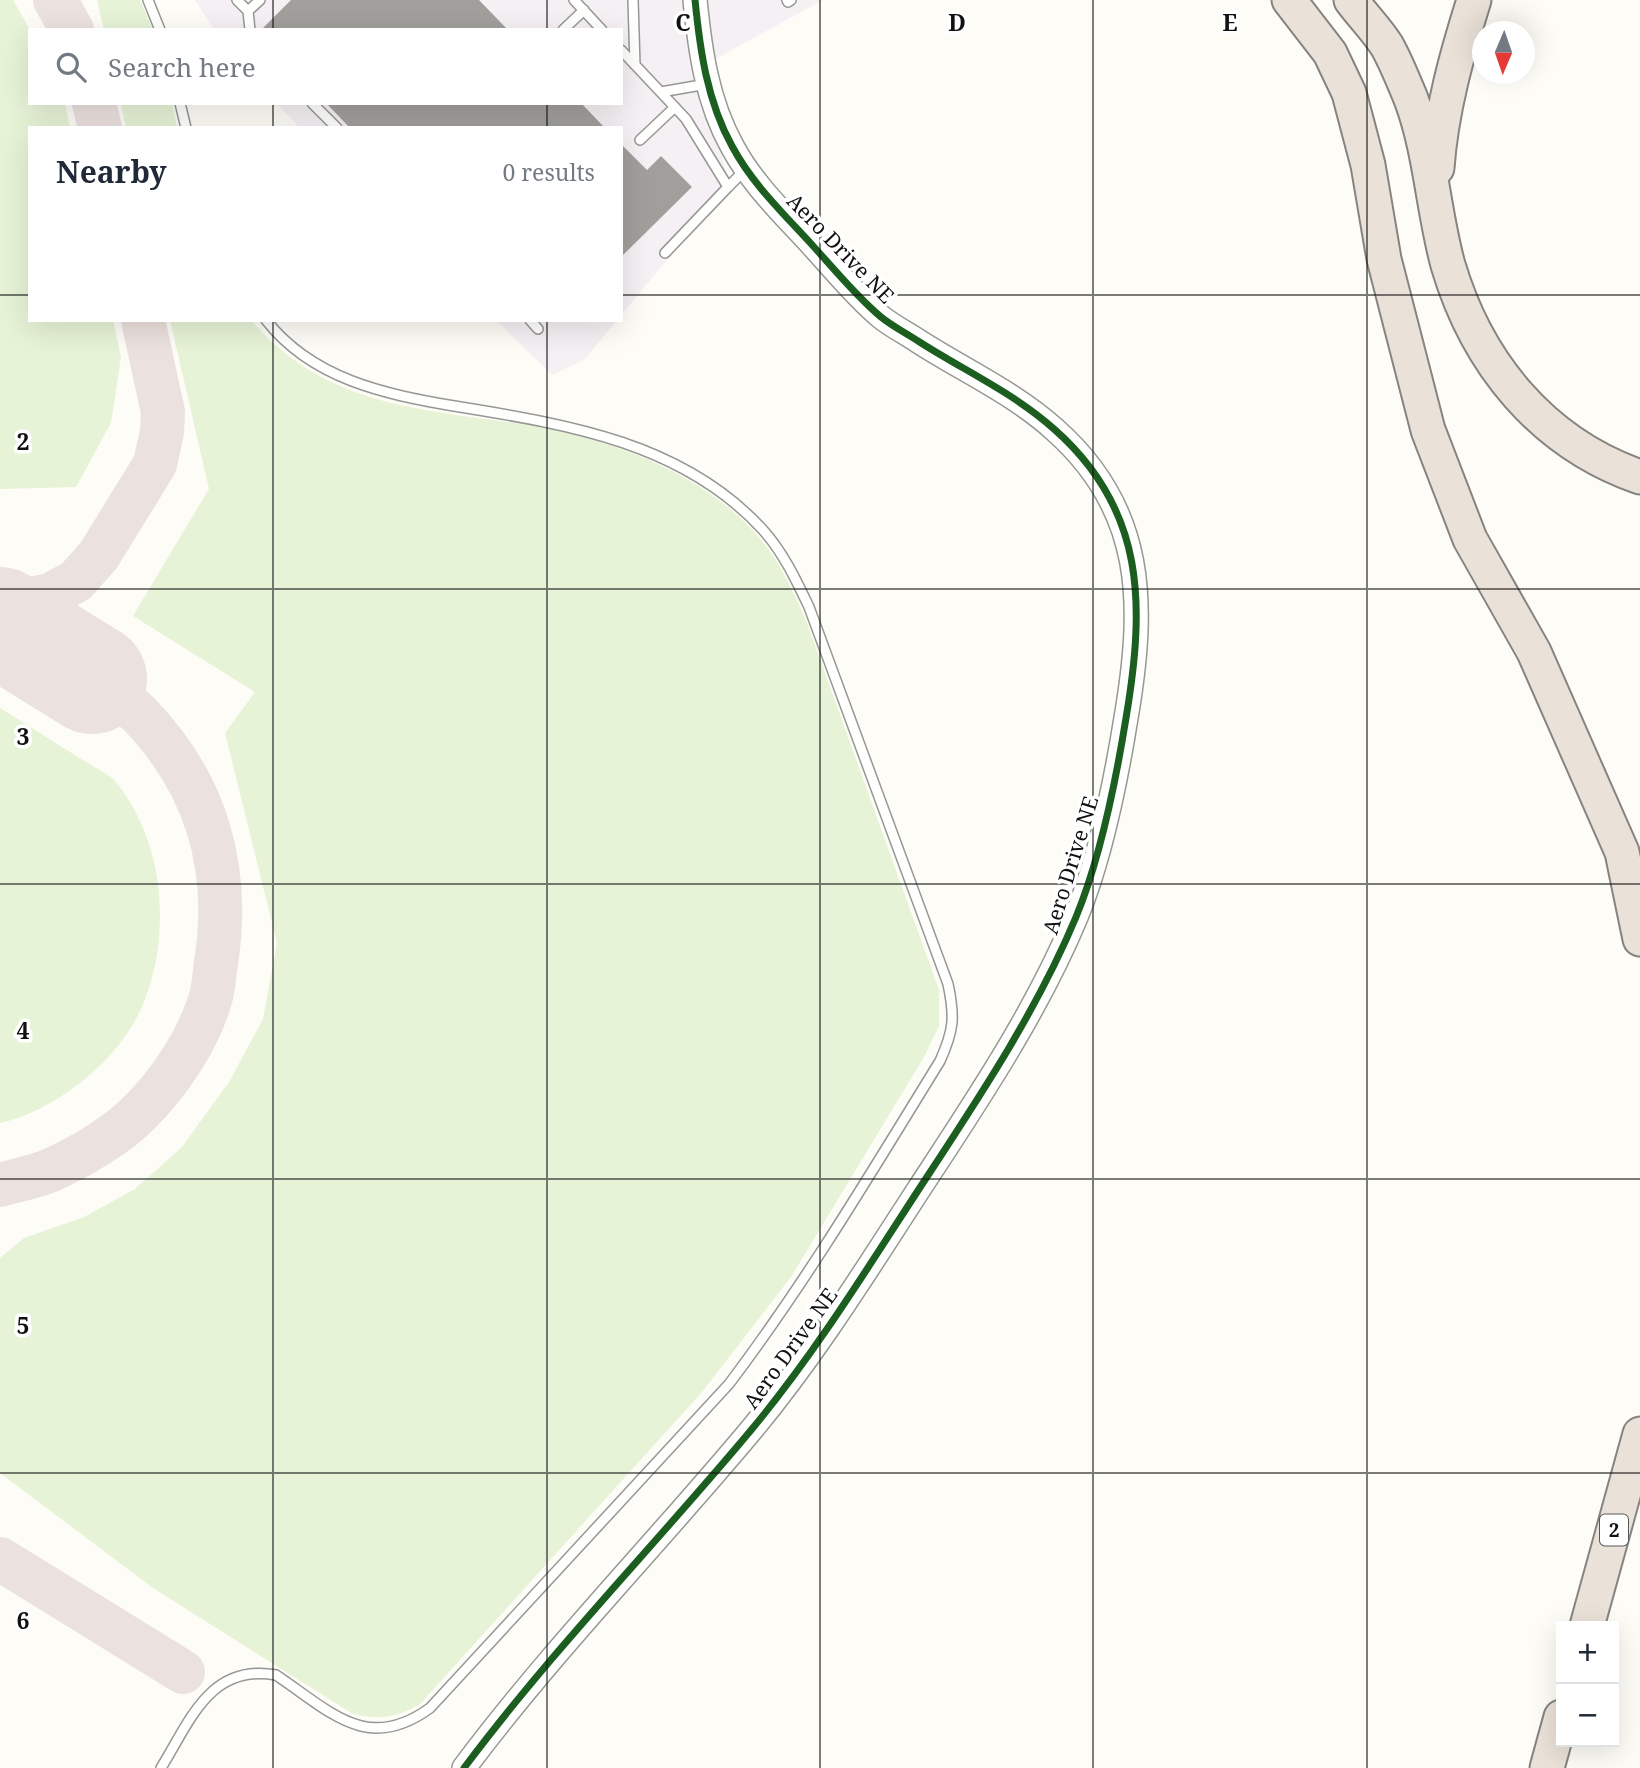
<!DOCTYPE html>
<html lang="en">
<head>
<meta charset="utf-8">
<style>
  :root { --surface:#fff; --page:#f6f6f7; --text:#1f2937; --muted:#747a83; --line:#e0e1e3 }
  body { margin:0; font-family:"Noto Serif",serif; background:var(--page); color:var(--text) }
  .controls { position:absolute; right:21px; bottom:21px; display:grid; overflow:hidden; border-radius:0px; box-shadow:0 7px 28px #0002 }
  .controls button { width:63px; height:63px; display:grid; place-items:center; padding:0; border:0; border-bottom:2px solid var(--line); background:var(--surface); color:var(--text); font:35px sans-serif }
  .compass { position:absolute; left:1472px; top:21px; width:63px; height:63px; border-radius:50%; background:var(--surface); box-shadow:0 7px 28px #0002; rotate:182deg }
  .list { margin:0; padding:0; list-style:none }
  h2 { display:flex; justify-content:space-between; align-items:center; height:91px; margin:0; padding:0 28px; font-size:30px }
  h2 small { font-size:23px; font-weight:400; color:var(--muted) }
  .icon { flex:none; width:38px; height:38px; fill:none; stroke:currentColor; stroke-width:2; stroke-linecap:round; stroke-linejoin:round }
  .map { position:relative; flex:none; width:1640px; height:1768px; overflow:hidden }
  .search { position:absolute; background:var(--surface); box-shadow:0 7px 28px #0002; left:28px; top:28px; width:595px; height:77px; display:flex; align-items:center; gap:18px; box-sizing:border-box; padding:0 24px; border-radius:0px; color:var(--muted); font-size:26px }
  .panel { position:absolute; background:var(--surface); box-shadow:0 7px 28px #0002; left:28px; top:126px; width:595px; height:196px; border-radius:0px }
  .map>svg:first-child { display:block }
  .industrial { fill:#f5f0f3 }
  .green { fill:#e7f3d7 }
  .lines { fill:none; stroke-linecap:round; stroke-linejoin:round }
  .taxiway { stroke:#ebe1df; stroke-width:44 }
  .runway { stroke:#ebe1df; stroke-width:110 }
  .building { fill:#a19f9c }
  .service-casing { stroke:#979795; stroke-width:12 }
  .tertiary-casing { stroke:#979795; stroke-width:26 }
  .motorway-casing { stroke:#858482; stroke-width:37 }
  .service { stroke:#fffffe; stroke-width:9 }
  .tertiary { stroke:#fffffe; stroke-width:23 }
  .motorway { stroke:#eae1d8; stroke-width:33 }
  .cycleway-casing { stroke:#fff; stroke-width:11 }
  .cycleway { stroke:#1b5e20; stroke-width:7 }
  .grid { fill:none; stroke:#111; stroke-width:2; stroke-opacity:0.55 }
  .labels { text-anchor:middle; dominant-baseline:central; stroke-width:7; stroke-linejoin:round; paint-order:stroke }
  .shield { fill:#fff; stroke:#585858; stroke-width:2 }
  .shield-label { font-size:19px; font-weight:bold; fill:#111 }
  .street-label { font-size:21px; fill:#111; stroke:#fff }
  .grid-label { font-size:23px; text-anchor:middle; font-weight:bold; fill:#111; stroke:#fff; stroke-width:7; stroke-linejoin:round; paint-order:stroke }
</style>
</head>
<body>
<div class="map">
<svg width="1640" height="1768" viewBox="0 0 1640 1768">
  <rect width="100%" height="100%" fill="#fdfcf7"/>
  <!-- industrial -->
  <path class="industrial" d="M195 0H823L697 69 730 185 621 315V128H300L276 103H621V30H214Z
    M496 320H617L584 360 552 375Z"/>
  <!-- green -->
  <path class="green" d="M0 0H13L30 30V103H65L70 128H30V320H113L121 357 111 423 76 487 0 489Z
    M97 0H140L153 30H104Z
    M121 103H172L177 128H126Z
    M170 320H251C329 410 425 408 533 426 614 440 708 475 762 541 781 564 793 592 806 620L939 990V1026L924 1057 791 1277 702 1392 421 1703C398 1718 379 1720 353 1714L153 1588 0 1473V1258L24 1238 84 1217 135 1189 182 1147 229 1082 263 1019 277 943 225 733 255 692 133 616 209 489Z
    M0 708C29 726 57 744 86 762 95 768 109 774 116 782 166 844 172 939 141 1009 118 1061 55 1111 0 1123Z"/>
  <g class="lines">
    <!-- taxiway -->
    <path class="taxiway" d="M55 0 72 30
      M94 103 100 128
      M0 599 16 602 50 595 76 581 99 555 155 464 162 432 163 412 143 320
      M0 1185C17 1180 35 1177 51 1170 80 1157 118 1135 140 1112 170 1082 198 1040 210 1000 214 988 214 975 216 963 231 868 206 783 139 714 125 701 107 690 92 679
      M0 1559 183 1672"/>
    <!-- runway -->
    <path class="runway" d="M0 622 92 679"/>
  </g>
  <!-- building -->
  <path class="building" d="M291 0H479L508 30H261Z
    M326 103H581L605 128H350Z
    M621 144 647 170 661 156 692 187 621 257Z"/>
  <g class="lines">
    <!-- service casing -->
    <g class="service-casing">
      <path id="service" d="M148 0 160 30
        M237 0 248 11
        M574 0 602 30
        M633 0 635 65
        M787 0 788 2 791 0
        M250 30 248 11 260 0
        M563 30 584 10
        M621 50 686 119 728 187 665 253
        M661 92 707 84
        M180 103 186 128
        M312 103 337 128
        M640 140 675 107
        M728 187 746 169
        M530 320 538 329
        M161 1768C190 1721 210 1663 276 1675 330 1711 367 1754 430 1708L729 1384C807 1281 872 1171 940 1061 954 1030 955 1017 948 984L809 607C796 580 783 552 763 530 683 442 565 424 454 406 384 394 312 379 266 320"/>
    </g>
    <!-- tertiary casing -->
    <g class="tertiary-casing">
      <path id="tertiary" d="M464 1768C553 1649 657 1543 752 1429 815 1353 865 1272 919 1189 976 1102 1036 1013 1076 917 1100 859 1116 780 1126 718 1145 605 1146 510 1054 429 1014 393 963 370 918 341 906 333 892 326 881 317 857 297 835 270 814 247 785 215 752 184 732 146 707 101 700 50 695 0"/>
    </g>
    <!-- motorway casing -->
    <g class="motorway-casing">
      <path id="motorway" d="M1289 0 1330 53 1349 93 1368 165 1384 259 1428 430 1470 539 1534 652 1622 852 1640 939
        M1351 0C1362 15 1377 30 1387 46 1396 62 1404 82 1411 99 1431 152 1433 211 1448 265 1477 363 1542 443 1640 477
        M1437 168C1441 111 1457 54 1474 0
        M1587 1626 1640 1434
        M1547 1768 1561 1717"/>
    </g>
    <!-- service -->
    <use href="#service" class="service"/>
    <!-- tertiary -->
    <use href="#tertiary" class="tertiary"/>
    <!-- motorway -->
    <use href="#motorway" class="motorway"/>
    <!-- cycleway casing -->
    <g class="cycleway-casing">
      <path id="cycleway" d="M464 1768C553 1649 657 1543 752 1429 815 1353 865 1272 919 1189 976 1102 1036 1013 1076 917 1100 859 1116 780 1126 718 1145 605 1146 510 1054 429 1014 393 963 370 918 341 906 333 892 326 881 317 857 297 835 270 814 247 785 215 752 184 732 146 707 101 700 50 695 0"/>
    </g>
    <!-- cycleway -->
    <use href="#cycleway" class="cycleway"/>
  </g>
  <!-- grid -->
  <path class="grid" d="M273 0V30M547 0V30M820 0V1768M1093 0V1768M1367 0V1768M273 103V128M547 103V128M0 295H30M621 295H1640M273 320V1768M547 320V1768M0 589H1640M0 884H1640M0 1179H1640M0 1473H1640"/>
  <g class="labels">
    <!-- shield labels -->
    <rect class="shield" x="1600" y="1514.5" width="28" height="31" rx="5"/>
    <g class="shield-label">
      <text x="1614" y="1530">2</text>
    </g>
    <!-- street labels -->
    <g class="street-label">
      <text transform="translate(841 248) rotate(46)">Aero Drive NE</text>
      <text transform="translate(1070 865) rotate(-73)">Aero Drive NE</text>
      <text transform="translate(790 1348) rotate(-54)">Aero Drive NE</text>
    </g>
  </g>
  <g class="grid-label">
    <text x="683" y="31">C</text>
    <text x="957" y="31">D</text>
    <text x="1230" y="31">E</text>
    <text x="23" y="450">2</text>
    <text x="23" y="745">3</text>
    <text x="23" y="1039">4</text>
    <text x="23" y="1334">5</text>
    <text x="23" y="1629">6</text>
  </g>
</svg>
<div class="controls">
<button>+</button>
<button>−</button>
</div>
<svg class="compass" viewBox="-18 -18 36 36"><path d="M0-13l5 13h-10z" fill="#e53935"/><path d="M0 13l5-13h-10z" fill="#747a83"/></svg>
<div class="search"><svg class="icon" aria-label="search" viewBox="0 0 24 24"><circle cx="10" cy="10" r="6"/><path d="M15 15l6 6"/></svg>Search here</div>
<section class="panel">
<h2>Nearby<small>0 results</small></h2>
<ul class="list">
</ul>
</section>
</div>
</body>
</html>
